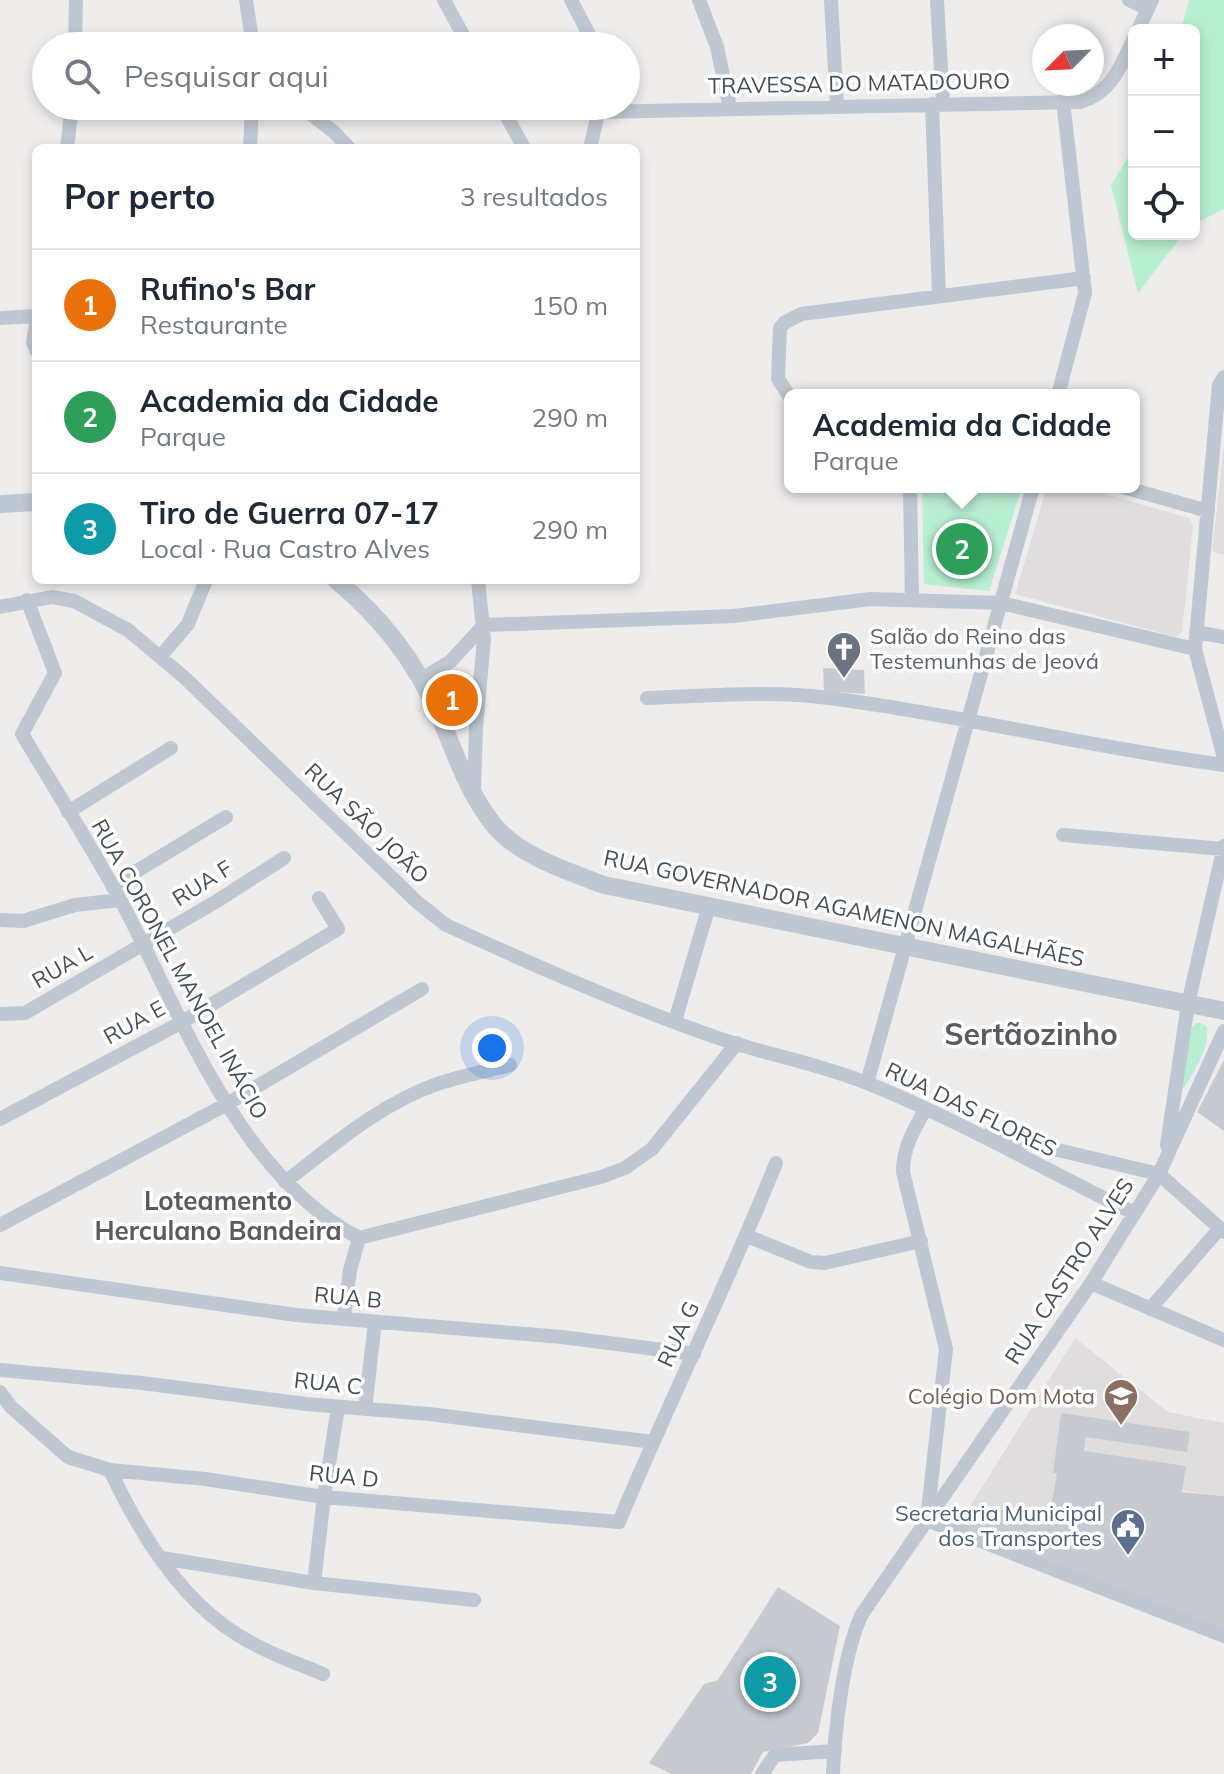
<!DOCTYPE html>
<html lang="pt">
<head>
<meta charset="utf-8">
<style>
  :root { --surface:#fff; --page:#f6f6f7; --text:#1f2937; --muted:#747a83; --line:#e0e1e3; --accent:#165fde }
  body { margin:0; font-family:Mulish,sans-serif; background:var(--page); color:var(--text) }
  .controls { position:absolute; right:24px; top:24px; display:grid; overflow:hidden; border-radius:12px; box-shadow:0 4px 12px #0003 }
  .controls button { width:72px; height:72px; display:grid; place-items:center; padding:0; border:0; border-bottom:2px solid var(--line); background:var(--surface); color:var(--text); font:40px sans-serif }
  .compass { position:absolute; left:1032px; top:24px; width:72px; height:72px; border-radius:50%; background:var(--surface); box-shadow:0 4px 12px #0003; rotate:246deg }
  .you { position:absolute; left:492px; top:1048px; width:28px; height:28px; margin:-20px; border:6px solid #fff; border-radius:50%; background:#1a73e8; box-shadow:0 0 0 12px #1a73e833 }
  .badge { display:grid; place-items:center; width:52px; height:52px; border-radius:50%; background:var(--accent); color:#fff; font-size:26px; font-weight:700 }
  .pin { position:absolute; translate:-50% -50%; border:4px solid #fff; box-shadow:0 2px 8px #0006 }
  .popup { position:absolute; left:784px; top:389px; width:356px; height:104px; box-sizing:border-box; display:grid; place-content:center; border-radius:12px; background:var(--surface); filter:drop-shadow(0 2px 6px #0005); font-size:26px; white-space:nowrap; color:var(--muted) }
  .popup b { font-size:30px; color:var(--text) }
  .popup::after { content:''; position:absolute; left:50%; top:100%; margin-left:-16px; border:16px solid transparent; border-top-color:var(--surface) }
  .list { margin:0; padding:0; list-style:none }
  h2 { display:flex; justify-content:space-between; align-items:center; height:104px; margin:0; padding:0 32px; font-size:34px }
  h2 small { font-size:26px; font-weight:400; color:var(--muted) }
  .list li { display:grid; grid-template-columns:52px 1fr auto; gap:24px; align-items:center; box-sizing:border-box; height:112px; padding:0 32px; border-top:2px solid var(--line) }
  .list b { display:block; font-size:30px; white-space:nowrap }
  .list p { margin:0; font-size:26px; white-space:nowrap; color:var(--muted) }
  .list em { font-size:26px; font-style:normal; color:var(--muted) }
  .icon { flex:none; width:44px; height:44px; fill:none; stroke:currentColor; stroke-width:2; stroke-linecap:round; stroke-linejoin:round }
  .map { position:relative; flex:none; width:1224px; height:1774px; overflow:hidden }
  .search { position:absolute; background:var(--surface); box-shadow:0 4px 12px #0003; left:32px; top:32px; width:608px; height:88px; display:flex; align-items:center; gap:20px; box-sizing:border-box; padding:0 28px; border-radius:44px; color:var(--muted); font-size:30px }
  .panel { position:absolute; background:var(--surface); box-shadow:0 4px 12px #0003; left:32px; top:144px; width:608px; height:440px; border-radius:12px }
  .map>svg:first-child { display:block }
  .education { fill:#e0ddde }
  .green { fill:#b8eed1 }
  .building { fill:#c8cad2 }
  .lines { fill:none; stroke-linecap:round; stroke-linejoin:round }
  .minor { stroke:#bfc7d2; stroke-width:14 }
  .tertiary { stroke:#bfc7d2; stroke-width:18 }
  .labels { text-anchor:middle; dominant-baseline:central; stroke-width:7; stroke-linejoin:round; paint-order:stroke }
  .street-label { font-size:22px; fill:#444e59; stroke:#fff }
  .worship-label { font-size:22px; fill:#5b616d; stroke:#fff; text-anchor:start }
  .education-label { font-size:22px; fill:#785e54; stroke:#fff; text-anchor:end }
  .service-label { font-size:22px; fill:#4e5e75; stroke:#fff; text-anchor:end }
  .quarter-label { font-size:26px; font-weight:bold; fill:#585c61; stroke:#fff }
  .district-label { font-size:30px; font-weight:bold; fill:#585c61; stroke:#fff }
</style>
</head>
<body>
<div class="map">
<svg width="1224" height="1774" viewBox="0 0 1224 1774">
  <rect width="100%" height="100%" fill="#efecec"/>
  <!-- education -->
  <path class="education" d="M1224 445V555L1212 551Z
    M1047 487H1081L1189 518 1193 526 1182 632 1176 637 1015 594Z
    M1075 1338 1168 1412 1224 1423V1496L1057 1474 1050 1512 969 1508Z"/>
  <!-- green -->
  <path class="green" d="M1189 0H1224V209L1194 224V30H1181Z
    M1134 148V234H1183L1138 293 1111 185Z
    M922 487H1022L989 591 924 584Z
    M1196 1023H1201L1207 1027C1210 1048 1194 1071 1184 1088L1179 1087 1191 1029Z"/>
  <!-- building -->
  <path class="building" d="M823 668 864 670 865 694 824 691Z
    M454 674 472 717 457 726 456 724 450 726 432 684Z
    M1224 1060V1131L1197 1112Z
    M1061 1413 1190 1432 1187 1452 1086 1437 1084 1451 1186 1466 1182 1492 1224 1496V1630L956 1527 969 1508 1050 1512 1057 1473H1053Z
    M778 1587 840 1626 818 1733 808 1743 763 1752 751 1774H671L649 1763 704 1684 718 1680Z"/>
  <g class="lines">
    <!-- minor -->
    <path class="minor" d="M246 0 253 46
      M444 0 469 46
      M571 0 595 46
      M699 0 717 47 730 108
      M831 0 837 106
      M937 0 943 103
      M1129 0 1148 9
      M1138 30 1152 0
      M75 46 76 0
      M932 104 939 296
      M300 106 334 132 349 148
      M501 106 524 148
      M599 112 1080 102C1112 93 1121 65 1134 38
      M67 148 72 106
      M250 148 252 106
      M590 148 600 106
      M0 318 36 316
      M36 325 33 342 36 350
      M1224 377 1219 385 1195 649 1224 758
      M1058 395 1085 293 1063 101
      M790 397 778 379 780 328 784 323 801 314 1084 278
      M910 487 912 600
      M1123 487 1208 511
      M27 600 55 673 22 734C55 789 90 844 121 901 183 1017 237 1173 359 1238
      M0 607 52 597 74 601 128 630 185 678 417 902 446 925C536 966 628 1007 721 1039 769 1055 820 1064 867 1083 959 1120 1045 1170 1134 1213
      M1196 632 1224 637
      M160 657 188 624 206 580
      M422 679 451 661 484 625 734 616 871 599 1001 603 1195 649
      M647 698C708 696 769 690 829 698 962 715 1092 748 1224 765
      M474 792 476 728 484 639 478 580
      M68 812 171 748
      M1063 835 1223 849
      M112 886 226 817
      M0 920 23 921 75 905 120 900
      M0 1014 25 1013 217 901 284 858
      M675 1021 709 906
      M867 1083 1033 487
      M925 1110C913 1131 903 1148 903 1172L946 1349 927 1520 1224 1636
      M0 1119 182 1022 338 929 319 898
      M990 1134 1159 1174 1224 1232
      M1167 1145 1188 1004 1224 846
      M285 1182C332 1146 380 1104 437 1084 461 1076 486 1071 510 1065
      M0 1225 227 1104 422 989
      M747 1236 811 1262 825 1263 921 1241
      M359 1238 601 1177 625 1168 652 1149 737 1043
      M0 1273 296 1315 562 1337 694 1354
      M1091 1283 1224 1340
      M1150 1309 1220 1228
      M344 1317 350 1270 359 1238
      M0 1370 142 1383 306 1404 429 1414 653 1442
      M0 1392 11 1407 68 1457 110 1470 205 1479 324 1497 619 1522C669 1401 728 1284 776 1163
      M365 1409 375 1322
      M110 1470C138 1530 179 1599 238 1635 265 1652 294 1662 323 1674
      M162 1558 314 1583 474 1600
      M314 1583 324 1497 338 1407
      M762 1774 775 1755 835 1751
      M833 1774C835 1728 843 1654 862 1614L1091 1283 1159 1174 1224 1031"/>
    <!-- tertiary -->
    <path class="tertiary" d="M0 504 36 502
      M336 580C381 617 416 662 439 715 454 750 468 793 493 824 519 856 567 871 604 885L1224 1011"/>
  </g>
  <!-- icons -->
  <defs>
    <g id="church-pin" transform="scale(1.8)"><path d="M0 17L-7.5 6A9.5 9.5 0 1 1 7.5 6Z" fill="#6b7280" stroke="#fff"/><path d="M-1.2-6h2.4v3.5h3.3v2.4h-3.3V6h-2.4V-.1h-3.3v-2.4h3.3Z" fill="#fff"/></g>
    <g id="school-pin" transform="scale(1.8)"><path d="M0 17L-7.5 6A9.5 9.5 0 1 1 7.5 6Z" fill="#8d6e63" stroke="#fff"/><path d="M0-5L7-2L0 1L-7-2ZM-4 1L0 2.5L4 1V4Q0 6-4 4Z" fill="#fff"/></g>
    <g id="civic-pin" transform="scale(1.8)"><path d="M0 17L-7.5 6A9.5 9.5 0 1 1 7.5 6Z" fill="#5c6f8a" stroke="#fff"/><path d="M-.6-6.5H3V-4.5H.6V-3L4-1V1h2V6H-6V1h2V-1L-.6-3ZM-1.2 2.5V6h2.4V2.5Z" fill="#fff"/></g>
  </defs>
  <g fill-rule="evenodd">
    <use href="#church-pin" x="844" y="649"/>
    <use href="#school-pin" x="1121" y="1396"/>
    <use href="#civic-pin" x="1128" y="1526"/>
  </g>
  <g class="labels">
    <!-- street labels -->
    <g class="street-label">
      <text transform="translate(859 83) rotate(-1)">TRAVESSA DO MATADOURO</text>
      <text transform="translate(367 823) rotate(44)">RUA SÃO JOÃO</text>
      <text transform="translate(202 883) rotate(-32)">RUA F</text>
      <text transform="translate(844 908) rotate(12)">RUA GOVERNADOR AGAMENON MAGALHÃES</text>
      <text transform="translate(62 966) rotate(-30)">RUA L</text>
      <text transform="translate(180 969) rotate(61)">RUA CORONEL MANOEL INÁCIO</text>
      <text transform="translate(134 1022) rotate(-29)">RUA E</text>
      <text transform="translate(971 1109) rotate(26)">RUA DAS FLORES</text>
      <text transform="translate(1069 1271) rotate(-57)">RUA CASTRO ALVES</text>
      <text transform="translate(348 1297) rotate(5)">RUA B</text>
      <text transform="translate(678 1334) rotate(-65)">RUA G</text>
      <text transform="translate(328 1383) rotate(6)">RUA C</text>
      <text transform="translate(344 1476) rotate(6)">RUA D</text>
    </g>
    <!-- worship labels -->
    <g class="worship-label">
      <text x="870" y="636">Salão do Reino das<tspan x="870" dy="25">Testemunhas de Jeová</tspan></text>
    </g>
    <!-- education labels -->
    <g class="education-label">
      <text x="1095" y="1396">Colégio Dom Mota</text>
    </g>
    <!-- service labels -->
    <g class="service-label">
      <text x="1102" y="1513">Secretaria Municipal<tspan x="1102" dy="25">dos Transportes</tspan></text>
    </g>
    <!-- quarter labels -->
    <g class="quarter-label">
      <text x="218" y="1200">Loteamento<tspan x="218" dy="30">Herculano Bandeira</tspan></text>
    </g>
    <!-- district labels -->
    <g class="district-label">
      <text x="1031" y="1034">Sertãozinho</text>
    </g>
  </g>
</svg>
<div class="controls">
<button>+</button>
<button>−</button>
<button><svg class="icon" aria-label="locate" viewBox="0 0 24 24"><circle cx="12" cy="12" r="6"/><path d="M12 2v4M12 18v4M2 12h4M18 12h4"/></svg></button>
</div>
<svg class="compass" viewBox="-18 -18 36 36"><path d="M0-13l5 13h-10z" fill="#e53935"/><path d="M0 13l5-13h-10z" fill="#747a83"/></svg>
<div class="you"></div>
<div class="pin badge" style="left:452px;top:700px;background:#e8710a">1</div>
<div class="pin badge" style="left:962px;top:549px;background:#2e9e5b">2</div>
<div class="popup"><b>Academia da Cidade</b>Parque</div>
<div class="pin badge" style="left:770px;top:1682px;background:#0f9aa8">3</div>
<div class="search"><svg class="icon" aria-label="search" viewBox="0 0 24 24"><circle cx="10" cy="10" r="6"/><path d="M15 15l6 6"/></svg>Pesquisar aqui</div>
<section class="panel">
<h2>Por perto<small>3 resultados</small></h2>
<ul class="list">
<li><span class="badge" style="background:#e8710a">1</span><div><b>Rufino's Bar</b><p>Restaurante</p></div><em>150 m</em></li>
<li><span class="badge" style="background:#2e9e5b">2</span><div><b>Academia da Cidade</b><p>Parque</p></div><em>290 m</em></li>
<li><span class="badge" style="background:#0f9aa8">3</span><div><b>Tiro de Guerra 07-17</b><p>Local · Rua Castro Alves</p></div><em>290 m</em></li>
</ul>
</section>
</div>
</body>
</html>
